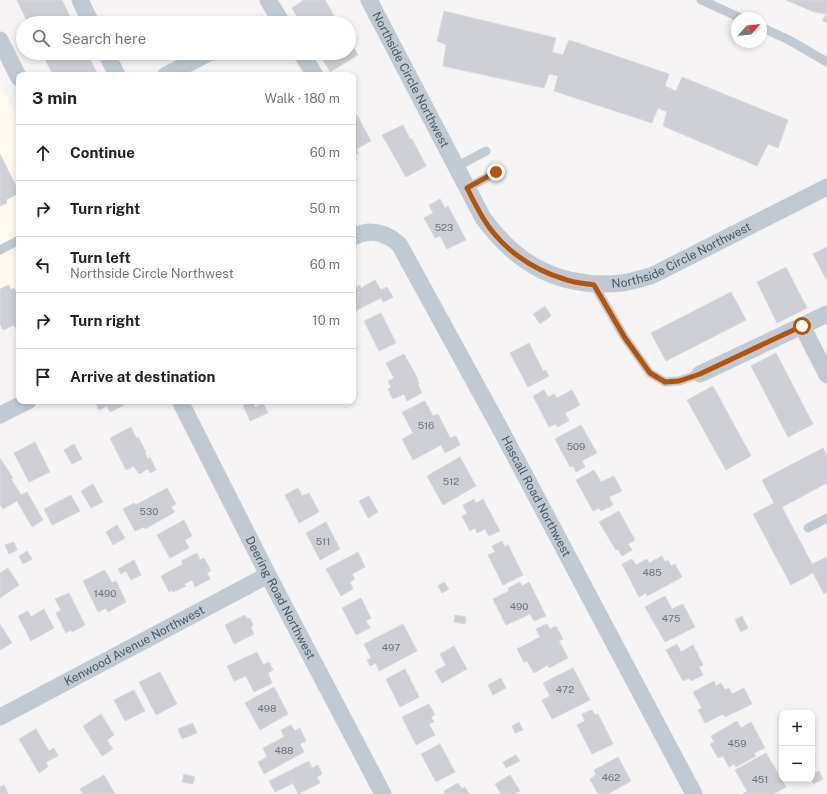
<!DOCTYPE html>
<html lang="en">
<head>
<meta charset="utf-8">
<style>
  :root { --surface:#fff; --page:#f6f6f6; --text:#222; --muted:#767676; --line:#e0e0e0 }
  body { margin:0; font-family:"Public Sans",sans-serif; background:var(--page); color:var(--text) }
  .controls { position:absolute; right:12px; bottom:12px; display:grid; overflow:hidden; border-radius:8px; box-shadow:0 2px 6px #0003 }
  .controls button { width:36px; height:36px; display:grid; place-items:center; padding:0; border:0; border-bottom:1px solid var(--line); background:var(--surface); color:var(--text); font:20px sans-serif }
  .compass { position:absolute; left:731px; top:12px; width:36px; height:36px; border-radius:50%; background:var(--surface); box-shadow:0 2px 6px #0003; rotate:63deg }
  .stop { position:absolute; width:12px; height:12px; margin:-9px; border:3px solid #b45309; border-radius:50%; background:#fff }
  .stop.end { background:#b45309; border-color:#fff; box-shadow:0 1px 4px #0008 }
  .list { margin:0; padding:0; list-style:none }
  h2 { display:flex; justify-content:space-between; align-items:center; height:52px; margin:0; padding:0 16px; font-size:17px }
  h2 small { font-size:13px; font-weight:400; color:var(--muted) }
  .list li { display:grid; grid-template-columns:26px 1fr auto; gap:12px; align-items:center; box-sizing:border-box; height:56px; padding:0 16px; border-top:1px solid var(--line) }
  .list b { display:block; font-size:15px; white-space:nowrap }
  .list p { margin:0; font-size:13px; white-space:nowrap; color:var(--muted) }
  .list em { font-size:13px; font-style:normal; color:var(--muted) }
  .icon { flex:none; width:22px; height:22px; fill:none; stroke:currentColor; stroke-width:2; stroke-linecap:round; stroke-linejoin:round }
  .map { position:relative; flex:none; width:827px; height:794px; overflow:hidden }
  .search { position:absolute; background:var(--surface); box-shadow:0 2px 6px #0003; left:16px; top:16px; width:340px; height:44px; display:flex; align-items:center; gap:10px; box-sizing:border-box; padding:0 14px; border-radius:22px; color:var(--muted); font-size:15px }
  .panel { position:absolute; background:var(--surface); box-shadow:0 2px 6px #0003; left:16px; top:72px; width:340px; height:332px; border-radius:8px }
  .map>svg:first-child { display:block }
  .commercial { fill:#fdf9ef }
  .building { fill:#cdcfd5; stroke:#d7d9de }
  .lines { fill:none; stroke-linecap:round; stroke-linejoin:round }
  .lane { stroke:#c1cad2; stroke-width:9 }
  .street { stroke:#c1cad2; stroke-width:17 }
  .route { stroke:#b45309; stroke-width:5 }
  .labels { text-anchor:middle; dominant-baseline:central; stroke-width:3; stroke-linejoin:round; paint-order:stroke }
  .number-label { font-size:10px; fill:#6b747e }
  .street-label { font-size:12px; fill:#4a5661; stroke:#fff }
</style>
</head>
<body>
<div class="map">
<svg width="827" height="794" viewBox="0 0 827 794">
  <rect width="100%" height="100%" fill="#f5f3f3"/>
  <!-- commercial -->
  <path class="commercial" d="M0 83 19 120V289L0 299Z"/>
  <!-- building -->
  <path class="building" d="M17 0H62L73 23H28Z
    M304 0H325L338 23H301L292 8Z
    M786 0H827V23L822 20 827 14 814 12Z
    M444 11 556 38 552 52 563 55 569 40 669 74 665 86 676 91 682 77 788 120 778 148 768 144 757 166 663 126 667 112 658 108 652 123 554 91 558 76 549 74 544 88 443 66 446 45 437 41Z
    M349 40 358 55 330 72 319 53H349Z
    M42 53H87L98 75H53Z
    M357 115 371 141 356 149 358 153 353 156V117Z
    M403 125 410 139H412L426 166 406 177 382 135Z
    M0 154 19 192V193L6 200 7 203 0 206Z
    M440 199 445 208 448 206 466 240 447 249 440 236 435 238 424 218 433 213 429 205Z
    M827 247V281L813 254Z
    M786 267 807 308 777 323 757 282Z
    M375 280 381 290 387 287 393 297 383 302 381 298 353 312V289L360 285 361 288Z
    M9 285 11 290 14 288 19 297V332L18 333 14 325 3 330 0 324V289Z
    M731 292 746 320 666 361 651 333Z
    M545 306 551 316 540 324 533 314Z
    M381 313 396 343 379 351 364 321Z
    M529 343 543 371 546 370 549 376 528 387 510 353Z
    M776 353 813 424 788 437 751 366Z
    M404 354 418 379H417L419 384 418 385 422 393 407 401 404 394 393 399 388 389 391 387 388 381 394 378 386 363Z
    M713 386 751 456 726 470 687 400Z
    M544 390 548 397 554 394 557 398 572 390 580 405 565 413 569 421 557 427 556 424 549 427 533 396Z
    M95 401H122L124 405 110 412 107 406 99 410Z
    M252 401 255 407 263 403 268 413 250 421 243 405Z
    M425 401 433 416 438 414 450 438 456 436 460 445 445 453 441 445 413 460 402 439 413 433 402 412Z
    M581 425 597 453 582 461 585 467 576 472 573 466 570 467 555 439Z
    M131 427 136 438 138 437 146 452 145 453 148 459 150 457 156 470 150 473 148 469 139 474 134 466 126 470 110 438Z
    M35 442 50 472 29 482 14 453Z
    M74 444 82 459 72 464 64 450Z
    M823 448 827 455V483L782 507 812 564 827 557V592L824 594 813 573 791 585 753 514 774 503 762 480Z
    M460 457 476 486 443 505 427 476Z
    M0 458 13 478 11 479 21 495 27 492 43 520 32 527 17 501 3 509 0 505Z
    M594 470 601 482 614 476 622 491 609 497 613 505 601 511 599 508 593 511 576 480Z
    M93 484 103 502 91 508 81 491Z
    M167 488 176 504 171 507 175 512 145 529 144 527 135 531 123 509 134 503 136 505Z
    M298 488 302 496 309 493 319 512 299 523 285 495Z
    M71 495 80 511 52 525 44 509Z
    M369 496 378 512 368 518 359 501Z
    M474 499 476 503 483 499 500 531 489 536 485 529 477 533 475 528 470 531 462 516 467 514 463 505Z
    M619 511 635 540 628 544 632 550 622 556 618 549 616 550 599 522Z
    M184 520 192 536 185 540 189 548 170 558 157 535Z
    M326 522 340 549 320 560 306 533Z
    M117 525 125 538 113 545 106 532Z
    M502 541 505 547 508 545 523 575 503 585 488 555 495 552 492 546Z
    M14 542 17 550 9 554 5 545Z
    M27 551 32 559 23 564 19 556Z
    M358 552 365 567 352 574 355 579 350 582 353 589 341 596 326 569Z
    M197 553 200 560 204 558 211 571 207 573 210 579 195 587 192 580 184 584 186 586 173 592 172 590 169 592 161 576 183 564 181 561Z
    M662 556 665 562 668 560 671 566 675 564 682 577 647 596 646 593 639 597 622 564 632 559 636 565 647 559 649 563Z
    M134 560 141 575 131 580 126 571 121 574 118 569Z
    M8 568 19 585 0 598V573Z
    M105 570 112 583 116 581 126 602 108 612 106 608 98 612 83 581Z
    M444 582 449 589 442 593 438 586Z
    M520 582 522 586 529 582 546 616 534 621 530 614 506 625 493 599 509 591 508 588Z
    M69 593 85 625 72 632 71 630 66 633 56 613 61 610 55 599Z
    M665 596 672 609 683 604 695 627 665 642 645 607Z
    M361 598 371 618 366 621 370 628 356 635 342 608Z
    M44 609 54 628 31 641 18 616 28 611 31 617Z
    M245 615 247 619 250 618 253 625 251 627 254 634 234 644 225 625Z
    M455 615 466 617 465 624 454 622Z
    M742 616 748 628 741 632 735 620Z
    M0 624 12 643 0 650Z
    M403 624 417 651 379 671 376 663 370 666 367 660 371 658 364 644Z
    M547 624 550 629 556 626 563 639 559 641 568 658 549 668 548 665 534 673 527 661 524 662 517 649 540 637 536 629Z
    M677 644 681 652 693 645 703 665 699 667 703 675 691 681 689 678 683 681 666 650Z
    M454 646 467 669 442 683 435 671 446 665 440 654Z
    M257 652 263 665 269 662 273 670 268 673 272 683 254 692 246 676 234 681 227 666Z
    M573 668 590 700 552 719 542 700 550 696 543 683Z
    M405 669 419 697 400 707 386 679Z
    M160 672 177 704 156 715 139 682Z
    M501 678 506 688 493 695 488 685Z
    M714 681 716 686 721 683 725 690 729 688 732 694 744 688 752 704 725 717 723 714 705 723 698 710 702 708 693 692Z
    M274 687 288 714 260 730 245 703Z
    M134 690 145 711 125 721 114 700Z
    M429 704 435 715 431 717 434 722 429 724 435 735 416 745 402 717Z
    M592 710 595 715 598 714 613 744 592 754 577 725 585 721 582 714Z
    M101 714 114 735 107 740 113 749 102 756 83 726Z
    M737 721 741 728 751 722 765 748 754 753 756 756 736 767 734 764 729 767 723 756 718 758 710 744 714 742 711 736Z
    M519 722 523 730 515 733 512 726Z
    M193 723 197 733 182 739 178 729Z
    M291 725 295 731 300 728 306 741 300 744 304 752 264 774 258 762 267 757 263 748 284 737 281 730Z
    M36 729 49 751 54 748 58 756 46 762 48 767 39 773 19 739Z
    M440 744 455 772 436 782 421 754Z
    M766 753 786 787 774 794H743L747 791 735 770Z
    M516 755 520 761 506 768 503 762Z
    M618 757 631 781 608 794H598L590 779 596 775 594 770Z
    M309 761 312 768 318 765 322 774 317 777 320 783 298 794 293 783 275 792 269 781Z
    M819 771 823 779 814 784 811 779 812 774Z
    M184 774 195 777 193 784 182 782Z
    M104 775 115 794H83L80 789Z
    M510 775 520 791 515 794H501L495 784Z
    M458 783 462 789 465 787 469 794H445L444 791Z
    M4 785 8 794H0V787Z"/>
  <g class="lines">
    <!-- lane -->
    <path class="lane" d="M701 0 741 18
      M761 27 789 40 827 62
      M456 167 486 151
      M467 188 497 172
      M0 250 19 240
      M594 285 625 338 650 373 665 382 679 381 700 374
      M808 528 827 518"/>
    <!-- street -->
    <g class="street">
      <path d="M80 0 91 23"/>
      <path d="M268 0 282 23"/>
      <path id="s1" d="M369 0 483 218C518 266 561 289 622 283 631 282 642 278 651 276L827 187"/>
      <path d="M0 40 19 78"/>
      <path d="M106 53 117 75"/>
      <path d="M301 53 315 75"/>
      <path d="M166 75 209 53"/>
      <path id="s2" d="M353 237C370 228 385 232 399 244L503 434 694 794"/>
      <path d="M802 326 827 375"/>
      <path d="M700 374 827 314"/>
      <path id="s3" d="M180 401 268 575 383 794"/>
      <path d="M0 415 28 401"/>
      <path id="s4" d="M0 717 268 575"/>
    </g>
  </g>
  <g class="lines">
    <!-- route -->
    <path class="route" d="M496 172 467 188C472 198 477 208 483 218 501 248 531 269 564 279 573 283 584 283 594 285L625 338 650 373 665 382 679 381 700 374 802 326"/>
  </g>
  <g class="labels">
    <!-- number labels -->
    <g class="number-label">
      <text x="444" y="227">523</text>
      <text x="426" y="425">516</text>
      <text x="576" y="446">509</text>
      <text x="451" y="481">512</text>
      <text x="149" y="511">530</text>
      <text x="323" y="541">511</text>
      <text x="652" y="572">485</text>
      <text x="105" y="593">1490</text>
      <text x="519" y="606">490</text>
      <text x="671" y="618">475</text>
      <text x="391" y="647">497</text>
      <text x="565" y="689">472</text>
      <text x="267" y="708">498</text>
      <text x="737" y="743">459</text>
      <text x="284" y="750">488</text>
      <text x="611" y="777">462</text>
      <text x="760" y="779">451</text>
    </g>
    <!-- street labels -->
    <g class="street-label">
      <text stroke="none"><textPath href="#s1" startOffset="90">Northside Circle Northwest</textPath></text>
      <text stroke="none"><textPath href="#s1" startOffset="473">Northside Circle Northwest</textPath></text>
      <text stroke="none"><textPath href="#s2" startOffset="337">Hascall Road Northwest</textPath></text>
      <text stroke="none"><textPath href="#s3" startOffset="221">Deering Road Northwest</textPath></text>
      <text stroke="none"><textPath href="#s4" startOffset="152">Kenwood Avenue Northwest</textPath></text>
    </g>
  </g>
</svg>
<div class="controls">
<button>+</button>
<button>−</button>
</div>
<svg class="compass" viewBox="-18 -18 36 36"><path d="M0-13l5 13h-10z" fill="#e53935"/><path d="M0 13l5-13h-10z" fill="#767676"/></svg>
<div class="stop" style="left:802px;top:326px"></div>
<div class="stop end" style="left:496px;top:172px"></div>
<div class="search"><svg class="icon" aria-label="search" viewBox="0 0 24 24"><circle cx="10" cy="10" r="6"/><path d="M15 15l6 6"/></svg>Search here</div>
<section class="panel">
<h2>3 min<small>Walk · 180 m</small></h2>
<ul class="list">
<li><svg class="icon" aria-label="ahead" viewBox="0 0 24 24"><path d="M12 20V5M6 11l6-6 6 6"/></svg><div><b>Continue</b></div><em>60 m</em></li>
<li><svg class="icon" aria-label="right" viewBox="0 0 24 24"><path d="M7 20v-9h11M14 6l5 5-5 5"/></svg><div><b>Turn right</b></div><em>50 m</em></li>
<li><svg class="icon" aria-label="left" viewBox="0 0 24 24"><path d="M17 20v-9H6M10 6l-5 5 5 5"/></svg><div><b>Turn left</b><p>Northside Circle Northwest</p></div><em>60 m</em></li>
<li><svg class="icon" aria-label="right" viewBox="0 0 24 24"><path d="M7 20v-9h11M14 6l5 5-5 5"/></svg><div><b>Turn right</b></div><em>10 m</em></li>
<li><svg class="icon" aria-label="arrive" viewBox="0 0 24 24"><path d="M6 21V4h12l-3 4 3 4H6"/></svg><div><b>Arrive at destination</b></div></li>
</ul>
</section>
</div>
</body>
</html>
